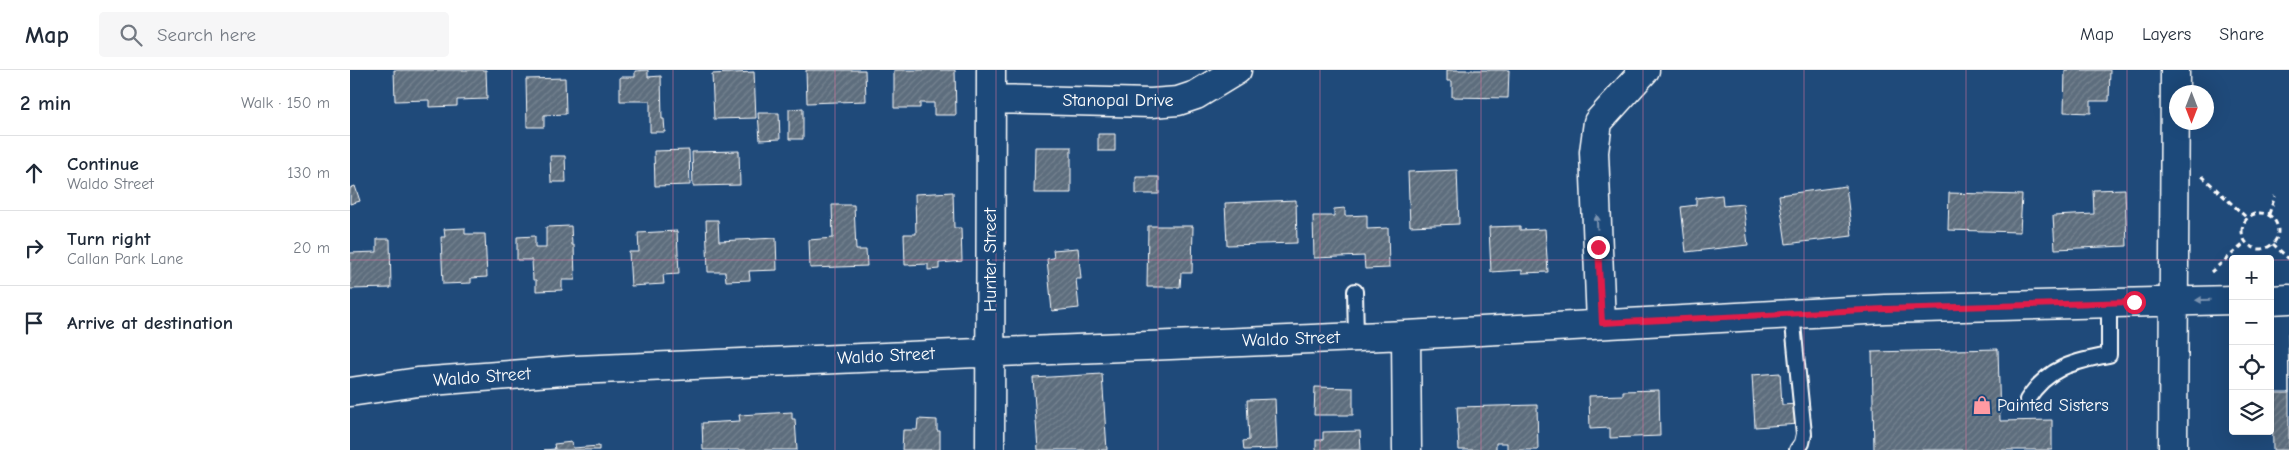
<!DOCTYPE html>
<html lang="en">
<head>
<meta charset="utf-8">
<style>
  :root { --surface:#fff; --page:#f6f6f7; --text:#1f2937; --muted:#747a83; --line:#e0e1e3 }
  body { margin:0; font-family:"Comic Neue",sans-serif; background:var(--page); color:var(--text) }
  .controls { position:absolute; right:15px; bottom:15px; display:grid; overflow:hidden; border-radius:5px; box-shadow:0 5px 20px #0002 }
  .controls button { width:45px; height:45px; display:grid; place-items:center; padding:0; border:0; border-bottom:1px solid var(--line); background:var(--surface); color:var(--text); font:25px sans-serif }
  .compass { position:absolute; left:1819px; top:15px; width:45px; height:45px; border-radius:50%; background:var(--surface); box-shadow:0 5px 20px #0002; rotate:180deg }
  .stop { position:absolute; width:15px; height:15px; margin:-11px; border:4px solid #e11d48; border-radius:50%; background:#fff }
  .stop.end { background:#e11d48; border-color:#fff; box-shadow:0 1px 5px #0008 }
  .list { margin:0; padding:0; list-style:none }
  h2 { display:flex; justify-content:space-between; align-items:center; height:65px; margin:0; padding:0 20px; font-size:21px }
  h2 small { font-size:16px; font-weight:400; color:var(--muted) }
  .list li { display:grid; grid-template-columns:32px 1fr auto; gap:15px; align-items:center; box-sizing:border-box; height:75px; padding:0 20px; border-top:1px solid var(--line) }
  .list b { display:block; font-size:19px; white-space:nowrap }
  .list p { margin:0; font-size:16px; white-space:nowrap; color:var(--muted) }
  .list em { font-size:16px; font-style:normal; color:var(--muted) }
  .icon { flex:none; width:28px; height:28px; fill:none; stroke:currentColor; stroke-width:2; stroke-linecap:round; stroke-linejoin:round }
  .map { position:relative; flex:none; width:1939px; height:380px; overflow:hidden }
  header { display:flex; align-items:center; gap:30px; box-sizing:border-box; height:70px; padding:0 25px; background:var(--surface); border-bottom:1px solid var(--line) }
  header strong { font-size:24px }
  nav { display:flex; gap:28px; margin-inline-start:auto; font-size:18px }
  .search { width:350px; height:45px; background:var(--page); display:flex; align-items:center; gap:12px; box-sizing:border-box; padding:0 18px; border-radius:5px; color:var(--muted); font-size:19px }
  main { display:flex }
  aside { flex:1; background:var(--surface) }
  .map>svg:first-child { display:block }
  .building { fill:url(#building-hatch); stroke:#fff }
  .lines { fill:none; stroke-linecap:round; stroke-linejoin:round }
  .service-casing { stroke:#fff; stroke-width:18 }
  .minor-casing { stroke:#fff; stroke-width:31 }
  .path { stroke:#fff; stroke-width:3; stroke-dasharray:5 4; stroke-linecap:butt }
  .service { stroke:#1f4a7a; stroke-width:14 }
  .minor { stroke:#1f4a7a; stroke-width:28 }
  .oneway { fill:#7992af }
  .route { stroke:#e11d48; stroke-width:6 }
  .grid { fill:none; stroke:#da749d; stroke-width:1; stroke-opacity:0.55 }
  .labels { text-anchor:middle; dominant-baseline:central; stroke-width:4.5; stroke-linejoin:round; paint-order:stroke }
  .street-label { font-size:18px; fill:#fff; stroke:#1f4a7a }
  .poi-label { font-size:18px; fill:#fff; stroke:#1f4a7a; text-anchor:start }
</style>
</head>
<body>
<header>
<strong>Map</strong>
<div class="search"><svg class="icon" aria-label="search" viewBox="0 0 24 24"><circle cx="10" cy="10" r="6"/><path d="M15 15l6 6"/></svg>Search here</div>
<nav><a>Map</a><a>Layers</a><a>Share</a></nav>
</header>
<main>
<aside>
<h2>2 min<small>Walk · 150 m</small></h2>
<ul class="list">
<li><svg class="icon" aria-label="ahead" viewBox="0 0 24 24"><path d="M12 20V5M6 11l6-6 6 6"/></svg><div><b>Continue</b><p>Waldo Street</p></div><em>130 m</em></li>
<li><svg class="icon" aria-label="right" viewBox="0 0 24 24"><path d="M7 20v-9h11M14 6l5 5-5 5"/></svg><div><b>Turn right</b><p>Callan Park Lane</p></div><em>20 m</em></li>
<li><svg class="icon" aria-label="arrive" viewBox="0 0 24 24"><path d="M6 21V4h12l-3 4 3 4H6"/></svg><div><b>Arrive at destination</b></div></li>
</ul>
</aside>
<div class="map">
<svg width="1939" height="380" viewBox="0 0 1939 380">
  <defs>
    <pattern id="building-hatch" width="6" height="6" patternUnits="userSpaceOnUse" patternTransform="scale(1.25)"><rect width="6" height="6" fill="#5d6d7d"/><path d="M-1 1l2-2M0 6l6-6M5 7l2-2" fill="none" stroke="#758390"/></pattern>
  </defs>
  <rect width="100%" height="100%" fill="#1f4a7a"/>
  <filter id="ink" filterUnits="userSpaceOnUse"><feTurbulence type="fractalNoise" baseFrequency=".02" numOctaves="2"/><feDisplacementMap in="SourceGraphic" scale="10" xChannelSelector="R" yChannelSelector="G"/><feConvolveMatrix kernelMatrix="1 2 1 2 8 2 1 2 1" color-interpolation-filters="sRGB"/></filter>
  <g filter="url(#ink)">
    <!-- building -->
    <path class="building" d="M44 0H136L137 29 107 30V36L79 37V30L45 31Z
      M298 0V7L311 6 312 49H314L315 62H300V31H270V7H285V1Z
      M456 0H515L516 31 457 33Z
      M544 0H605L606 45H584V33H570V38H544Z
      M1097 0H1159L1158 28 1102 27V11H1097Z
      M1715 0H1760L1759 31H1741V43L1714 42Z
      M404 2 406 48 364 49 362 4Z
      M215 8 216 44 194 45V57H177L176 9Z
      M453 38V69H439V39Z
      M408 43H429L430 69 410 70Z
      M748 64H765V81H748Z
      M685 77H721V123H684Z
      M339 80 340 115 305 116 304 81Z
      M389 81 390 115 343 116 342 82Z
      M200 86H215L216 112H201Z
      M1107 100 1109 154 1060 156 1058 102Z
      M786 107H809V124H786Z
      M5 116 10 131 0 134V118Z
      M1496 116 1502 166 1436 174 1429 125Z
      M1775 119 1777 176 1705 179 1703 146 1744 144 1743 120Z
      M603 122 604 158H611L612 191 589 193V199L578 200V194L555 195 554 164H566L565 124Z
      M1599 123 1672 125 1670 162 1598 160Z
      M1372 125 1373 136 1393 134 1398 175 1336 182 1331 137 1346 135V128Z
      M946 130 947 173 877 175 875 133Z
      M482 135H504L506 180H516L517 196 460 198 459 170 483 168Z
      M995 138V146L1017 145V159L1038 158 1039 198 1015 199 1014 186 964 188 963 146H984V139Z
      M356 150H368L369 171 426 168 427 200 399 201 400 210 376 211 375 202H358Z
      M221 156 222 175H224L225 210H212V220L186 221V210H183L182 190H167V167L185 166V178H196V157Z
      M798 156H843L842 203H831L830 217H797Z
      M1170 156V160L1195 159 1198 202 1172 203V200L1141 202 1139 157Z
      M115 158V164H135L137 207 121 208V213L93 214 91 167H95L94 159Z
      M327 161 329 204 313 205 314 214 281 216 279 182H289L288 163Z
      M27 169H40L41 218 0 219V183L27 182Z
      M728 178 731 209H726L729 238 702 241 697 189 704 188 703 180Z
      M1938 263H1939V380H1923L1922 323H1939Z
      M1648 279 1650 351 1702 350V380H1524L1522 282Z
      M1430 303 1432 335 1448 334 1449 354 1405 357 1402 305Z
      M752 304 757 380H688L683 308Z
      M965 317 1003 318V345H964Z
      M1309 320 1310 366 1260 368V358L1240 359 1239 326 1273 325V321Z
      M925 329 927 379 894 380 893 371 899 370 897 330Z
      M1187 335 1188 380H1157V373H1146V380H1109L1107 337Z
      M442 342V349H445L447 380H353L352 353 390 351 389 345Z
      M568 349 587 350V361H590V380H552L553 360H567Z
      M1010 361 1011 380H966V370H973V362Z
      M222 372 223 378 249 376V380H194L205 379 204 374Z"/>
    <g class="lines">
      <!-- service casing -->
      <g class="service-casing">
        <path id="service" d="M1005 221 1006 267
          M1442 244 1454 364 1452 373 1447 380
          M1677 330C1698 297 1723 292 1759 285V232"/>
      </g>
      <!-- minor casing -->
      <g class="minor-casing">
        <path id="minor" d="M641 29 801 33 828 31 846 25 887 0
          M1920 230 1939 229
          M1251 253 1244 82 1248 52 1295 0
          M1056 265 1057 380
          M0 322 68 312 226 300 1056 265 1535 239 1883 230
          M640 380 641 0
          M1823 380 1825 0"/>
      </g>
      <!-- path -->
      <path class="path" d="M1852 106 1897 148
        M1892 161a18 18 0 1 1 36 0a18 18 0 1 1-36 0Z
        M1919 144 1925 126
        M1923 174 1939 189
        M1861 202 1895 173"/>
      <!-- service -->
      <use href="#service" class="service"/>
      <!-- minor -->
      <use href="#minor" class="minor"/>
    </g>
    <!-- one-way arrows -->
    <defs><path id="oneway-solid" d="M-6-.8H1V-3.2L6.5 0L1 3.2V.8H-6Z" transform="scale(1.25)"/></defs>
    <g class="oneway">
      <use href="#oneway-solid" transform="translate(1247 152) rotate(-93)"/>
      <use href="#oneway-solid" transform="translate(1853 230) rotate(179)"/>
    </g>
  </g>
  <g class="lines" filter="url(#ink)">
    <!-- route -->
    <path class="route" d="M1248 177 1252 253 1535 239 1784 232"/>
  </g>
  <!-- grid -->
  <path class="grid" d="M162 0V380M323 0V380M485 0V380M646 0V380M808 0V380M970 0V380M1131 0V380M1293 0V380M1454 0V380M1616 0V380M1777 0V380M0 190H1883M1920 190H1939"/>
  <!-- icons -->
  <defs>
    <g id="shop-bare" transform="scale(1.5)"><path d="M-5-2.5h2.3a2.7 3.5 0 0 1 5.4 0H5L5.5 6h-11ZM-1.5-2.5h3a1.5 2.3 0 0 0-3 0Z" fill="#ff9aa2" stroke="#1f4a7a" stroke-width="2.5" paint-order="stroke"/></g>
  </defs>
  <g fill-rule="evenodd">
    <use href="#shop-bare" x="1632" y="335"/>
  </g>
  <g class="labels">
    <!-- street labels -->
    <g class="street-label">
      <text x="768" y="30">Stanopal Drive</text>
      <text transform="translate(640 190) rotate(-90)">Hunter Street</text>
      <text transform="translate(941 269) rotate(-2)">Waldo Street</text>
      <text transform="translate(536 286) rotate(-3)">Waldo Street</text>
      <text transform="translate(132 307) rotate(-4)">Waldo Street</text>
    </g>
    <!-- poi labels -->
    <g class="poi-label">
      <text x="1647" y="335">Painted Sisters</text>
    </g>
  </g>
</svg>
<div class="controls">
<button>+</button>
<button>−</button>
<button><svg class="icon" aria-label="locate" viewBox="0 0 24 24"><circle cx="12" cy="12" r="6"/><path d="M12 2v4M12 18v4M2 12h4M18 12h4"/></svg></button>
<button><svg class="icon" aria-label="layers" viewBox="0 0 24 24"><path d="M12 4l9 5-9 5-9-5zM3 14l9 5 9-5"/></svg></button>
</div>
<svg class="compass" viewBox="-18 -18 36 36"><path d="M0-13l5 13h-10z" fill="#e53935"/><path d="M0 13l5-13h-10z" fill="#747a83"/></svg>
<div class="stop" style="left:1784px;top:232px"></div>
<div class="stop end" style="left:1248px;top:177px"></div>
</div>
</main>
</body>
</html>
